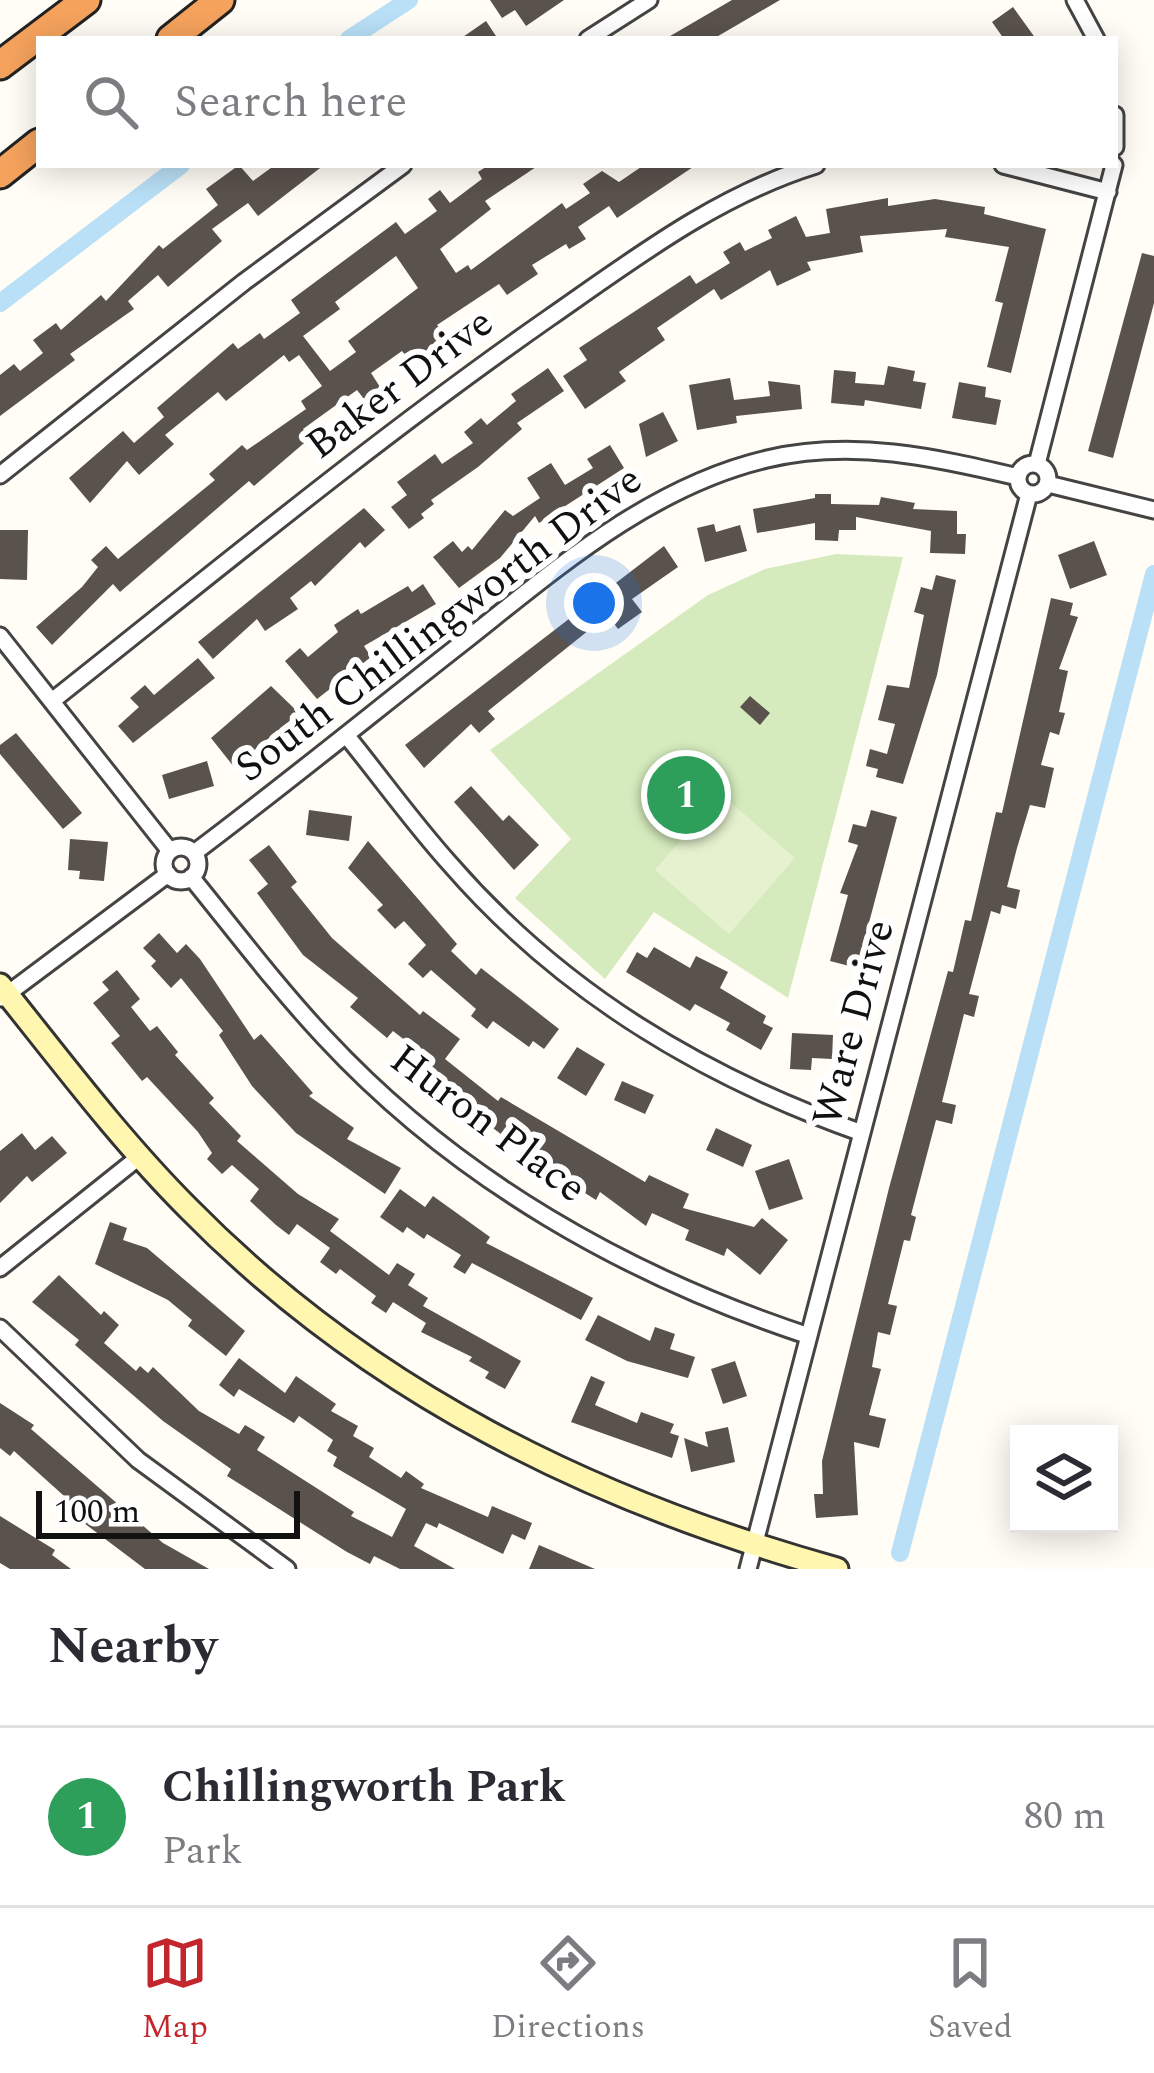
<!DOCTYPE html>
<html lang="en">
<head>
<meta charset="utf-8">
<style>
  :root { --surface:#fff; --page:#f2f2f3; --text:#2b2b33; --muted:#7c7c81; --line:#e1e1e2; --accent:#c4262e }
  body { margin:0; font-family:Spectral,serif; background:var(--page); color:var(--text) }
  .controls { position:absolute; right:36px; bottom:36px; display:grid; overflow:hidden; border-radius:0px; box-shadow:0 6px 30px #0003 }
  .controls button { width:108px; height:108px; display:grid; place-items:center; padding:0; border:0; border-bottom:3px solid var(--line); background:var(--surface); color:var(--text); font:60px sans-serif }
  .scale { position:absolute; left:36px; bottom:30px; width:264px; box-sizing:border-box; padding-left:12px; border:6px solid #111; border-top:0; font-size:33px; line-height:42px; white-space:nowrap; color:#111; -webkit-text-stroke:9px #fff; paint-order:stroke }
  .you { position:absolute; left:594px; top:603px; width:42px; height:42px; margin:-30px; border:9px solid #fff; border-radius:50%; background:#1a73e8; box-shadow:0 0 0 18px #1a73e833 }
  .badge { display:grid; place-items:center; width:78px; height:78px; border-radius:50%; background:var(--accent); color:#fff; font-size:39px; font-weight:700 }
  .pin { position:absolute; translate:-50% -50%; border:6px solid #fff; box-shadow:0 3px 12px #0006 }
  .list { margin:0; padding:0; list-style:none }
  h2 { display:flex; justify-content:space-between; align-items:center; height:156px; margin:0; padding:0 48px; font-size:51px }
  h2 small { font-size:39px; font-weight:400; color:var(--muted) }
  .list li { display:grid; grid-template-columns:78px 1fr auto; gap:36px; align-items:center; box-sizing:border-box; height:180px; padding:0 48px; border-top:3px solid var(--line) }
  .list b { display:block; font-size:45px; white-space:nowrap }
  .list p { margin:0; font-size:39px; white-space:nowrap; color:var(--muted) }
  .list em { font-size:39px; font-style:normal; color:var(--muted) }
  .icon { flex:none; width:66px; height:66px; fill:none; stroke:currentColor; stroke-width:2; stroke-linecap:round; stroke-linejoin:round }
  .map { position:relative; flex:none; width:1154px; height:1569px; overflow:hidden }
  .search { position:absolute; background:var(--surface); box-shadow:0 6px 30px #0003; left:36px; right:36px; top:36px; height:132px; display:flex; align-items:center; gap:30px; box-sizing:border-box; padding:0 42px; border-radius:0px; color:var(--muted); font-size:45px }
  .sheet { height:336px; background:var(--surface) }
  nav { display:flex; justify-content:space-around; align-items:center; box-sizing:border-box; height:168px; border-top:3px solid var(--line); background:var(--surface); font-size:33px; color:var(--muted) }
  nav a { display:grid; justify-items:center; gap:6px }
  nav .on { color:var(--accent) }
  .map>svg:first-child { display:block }
  .green { fill:#d5ebbd }
  .pitch { fill:#e6f2cf }
  .lines { fill:none; stroke-linecap:round; stroke-linejoin:round }
  .canal { stroke:#b9e0f7; stroke-width:18 }
  .building { fill:#5a524d; fill-rule:evenodd }
  .street-casing { stroke:#444; stroke-width:21 }
  .secondary-casing { stroke:#333; stroke-width:27 }
  .highway-casing { stroke:#222; stroke-width:33 }
  .street { stroke:#fff; stroke-width:15 }
  .secondary { stroke:#fff6b0; stroke-width:21 }
  .highway { stroke:#f5a25d; stroke-width:27 }
  .labels { text-anchor:middle; dominant-baseline:central; stroke-width:12; stroke-linejoin:round; paint-order:stroke }
  .street-label { font-size:42px; fill:#111; stroke:#fff }
</style>
</head>
<body>
<div class="map">
<svg width="1154" height="1569" viewBox="0 0 1154 1569">
  <rect width="100%" height="100%" fill="#fffdf5"/>
  <!-- green -->
  <path class="green" d="M836 554 903 557 788 998 654 912 605 979 515 898 571 839 490 750 708 595 765 569Z"/>
  <!-- pitch -->
  <path class="pitch" d="M721 794 795 858 729 934 655 870Z"/>
  <g class="lines">
    <!-- canal -->
    <path class="canal" d="M349 39 409 0
      M0 303 181 165
      M900 1553 1154 574"/>
  </g>
  <!-- building -->
  <path class="building" d="M490 0H564L526 26 515 10 502 18Z
    M732 0H780L713 39H665Z
    M1013 7 1036 39H1004L992 22Z
    M486 21 498 39H460Z
    M239 165 253 181 275 165H324L258 216 248 203 212 229 222 241 168 287 158 275 128 301 134 309 70 354 75 360 0 416V375L14 364 20 371 43 353 33 340 56 323 61 330 101 295 106 301 159 245 163 249 218 205 206 189Z
    M489 165H539L485 201 491 209 440 249 456 273 468 265 471 270 562 203 566 209 590 193 583 184 602 171 619 182 644 165H696L617 218 609 206 578 227 586 239 569 249 566 244 532 265 538 274 507 295 499 284 437 325 447 337 412 363 402 351 371 373 380 387 364 399 357 390 303 429 310 438 254 486 249 481 120 592 113 584 52 645 36 627 82 587 98 567 91 560 106 546 118 559 215 480 209 474 242 445 247 450 306 409 301 401 322 386 299 355 289 362 284 355 226 401 218 392 165 435 174 444 139 475 127 461 90 503 69 478 123 431 134 443 164 417 157 408 233 343 238 349 260 333 264 339 300 313 291 300 396 222 405 234 437 211 428 199 440 190 450 203 482 179 478 172ZM396 256 418 288 348 341 356 352 330 371 303 336 340 309 335 302Z
    M888 198V206L935 199 985 207 984 214 1046 229 1011 373 987 367 1003 303 995 301 1009 247 945 237 947 229 860 236 863 252 807 262 811 270 777 286 770 270 721 300 714 289 657 328 665 340 619 372 626 381 585 409 563 376 587 360 579 348 690 275 696 284 730 263 723 252 740 242 745 251 772 238 768 230 796 216 806 237 830 233 826 209Z
    M1142 253 1154 256V303L1113 458 1088 451Z
    M888 366 915 371 913 381 926 383 921 409 865 400 864 406 831 403 834 370 856 372 855 383 884 385Z
    M548 368 564 391 517 423 522 429 478 467 431 500 434 504 421 514 424 518 409 529 391 507 407 495 397 482 435 454 442 464 473 443 464 432 481 418 487 425 516 401 511 394Z
    M730 378 734 400 770 396 768 381 800 385 802 409 736 416 737 423 697 430 689 385Z
    M959 382 986 387 985 397 1001 400 996 425 952 418Z
    M663 412 678 441 646 457 639 424Z
    M610 445 624 468 539 523 535 516 500 558 459 588 433 557 453 541 462 552 468 546 472 550 505 510 513 516 540 498 527 478 551 463 565 485 593 468 587 459Z
    M815 494H831V504L879 505 881 497 915 503 913 509 957 511V534H966L965 554 930 553 931 531 856 517V530H839L838 541 815 540V523L757 533 753 509 815 498Z
    M364 508 385 530 365 548 360 542 315 586 311 581 290 598 298 609 265 631 257 619 213 659 198 642Z
    M714 524 716 532 740 525 747 551 705 562 697 528Z
    M0 530H28L27 580 0 579Z
    M1094 541 1107 575 1070 589 1058 555Z
    M664 546 678 567 632 599 642 612 618 629 610 618 599 622 488 711 495 719 479 733 471 724 424 768 405 745Z
    M936 575 956 580 937 675 903 784 876 777 878 769 866 766 870 749 887 754 895 724 878 720 887 685 909 688 924 615 914 612 921 587 932 590Z
    M423 584 436 604 364 646 371 657 317 699 285 661 300 648 308 657 338 632 334 625 358 609 361 614 408 586 412 592Z
    M1051 598 1073 603 1070 615 1078 617 1059 669 1068 671 1059 712 1065 713 1059 735 1050 732 1041 765 1054 768 1045 808 1030 805 1017 848 1007 887 1020 890 1016 909 1002 905 1000 914 991 911 969 994 979 996 974 1017 964 1014 942 1102 956 1105 952 1124 936 1120 911 1215 916 1217 910 1241 904 1240 888 1304 897 1306 890 1335 878 1332 872 1367 881 1369 869 1415 886 1419 879 1448 854 1442 858 1515 816 1518 814 1494H823L822 1461 889 1188 948 971 953 972 965 920 971 921 996 812 1002 813Z
    M198 658 215 678 133 743 118 726 139 707 130 698 145 685 154 695Z
    M271 686 299 713 234 767 211 738Z
    M750 696 770 713 760 725 740 707Z
    M16 733 82 813 63 829 0 754V745Z
    M207 761 214 786 169 799 162 775Z
    M471 786 503 821 509 815 539 845 514 870 454 802Z
    M309 810 352 816 349 841 306 835Z
    M871 810 897 817 857 968 830 961 848 895 840 893 858 845 848 842 853 824 866 827Z
    M70 839 108 842 104 881 79 879 80 871 68 870Z
    M368 841 457 944 451 951 476 975 481 968 559 1029 544 1049 533 1041 529 1047 493 1021 487 1029 471 1016 476 1009 431 970 423 978 408 964 426 945 404 921 395 929 377 910 383 905 348 868Z
    M269 845 297 882 291 887 332 938 420 1015 423 1011 460 1039 445 1059 498 1101 501 1097 645 1182 649 1175 689 1194 683 1208 754 1227 762 1218 788 1240 760 1275 727 1248 724 1256 685 1240 689 1230 652 1213 646 1226 600 1192 596 1200 577 1188 581 1181 531 1157 410 1065 420 1052 393 1031 387 1038 350 1007 358 998 303 955 257 893 268 884 249 860Z
    M159 933 177 953 186 944 200 959 254 1040 261 1034 313 1093 309 1096 354 1128 347 1139 401 1168 385 1194 296 1133 252 1086 219 1035 223 1031 181 978 171 988 151 966 156 961 143 948Z
    M654 947 690 968 696 956 728 972 720 988 766 1016 763 1023 773 1028 761 1050 726 1030 730 1023 695 1004 690 1011 626 972 637 952 647 958Z
    M117 970 140 999 131 1007 150 1031 157 1026 178 1052 175 1055 214 1098 209 1103 241 1136 237 1141 298 1194 339 1219 330 1231 389 1275 397 1263 415 1274 408 1285 428 1298 423 1306 521 1361 505 1389 485 1378 489 1372 469 1361 472 1357 421 1332 426 1323 393 1302 386 1313 371 1303 376 1296 340 1269 336 1274 320 1262 330 1248 297 1224 289 1235 276 1225 250 1201 259 1189 232 1165 222 1174 207 1159 212 1153 198 1132 147 1077 142 1081 111 1043 120 1036 93 1003 109 990 102 982Z
    M792 1033 833 1035 832 1059 812 1058 811 1070 790 1069Z
    M577 1047 605 1064 586 1096 557 1078Z
    M622 1081 654 1095 645 1114 614 1100Z
    M716 1128 752 1145 743 1167 706 1150Z
    M22 1133 35 1150 52 1136 67 1153 32 1182 27 1176 0 1203V1151Z
    M789 1159 803 1199 769 1210 755 1171Z
    M400 1189 425 1207 433 1196 490 1237 486 1243 593 1298 581 1320 472 1263 465 1274 453 1267 461 1255 427 1234 424 1239 407 1227 403 1233 380 1217Z
    M110 1222 127 1228 123 1240 147 1248 245 1331 226 1356 188 1326 192 1320 168 1300 95 1264Z
    M59 1275 101 1315 104 1311 119 1325 104 1343 136 1371 140 1366 148 1373 153 1367 199 1411 239 1434 245 1425 265 1437 257 1450 354 1512 351 1516 392 1537 406 1509 333 1466 337 1457 327 1451 333 1440 299 1416 294 1423 239 1389 234 1397 219 1385 239 1358 285 1393 296 1376 336 1404 331 1411 358 1426 353 1436 374 1448 369 1457 401 1478 406 1471 424 1484 421 1488 488 1517 492 1506 532 1523 525 1540 512 1534 503 1554 439 1523 437 1528 426 1523 414 1546 455 1569H400L374 1556 370 1564 347 1552 227 1476 231 1469 163 1421 75 1345 79 1340 32 1302Z
    M598 1315 650 1341 655 1327 675 1334 670 1349 695 1357 688 1378 627 1361 585 1340Z
    M735 1361 747 1396 723 1404 711 1369Z
    M591 1376 605 1382 595 1405 637 1423 641 1412 674 1424 670 1433 679 1436 672 1458 571 1422Z
    M0 1403 34 1425 31 1429 163 1543 209 1569H145L68 1511 73 1504 14 1451 10 1456 0 1448Z
    M728 1427 735 1462 691 1472 684 1438 708 1447 705 1432Z
    M0 1516 55 1550 52 1555 71 1569H10L0 1563Z
    M539 1545 595 1569H529Z"/>
  <g class="lines">
    <!-- street casing -->
    <g class="street-casing">
      <path id="street" d="M1075 0 1096 39
        M588 39 649 0
        M1115 115V147
        M1003 165 1108 192
        M1018 479a15 15 0 1 1 30 0a15 15 0 1 1-30 0Z
        M1037 464 1114 165
        M0 475 244 282 403 165
        M1048 484 1154 510
        M0 636 170 851
        M52 701C216 571 377 438 549 318 634 259 716 196 816 165
        M346 735C381 778 413 823 450 864 562 993 703 1077 862 1133
        M164 864a17 17 0 1 1 34 0a17 17 0 1 1-34 0Z
        M194 853C286 784 375 711 466 640 557 568 651 486 767 459 853 439 934 457 1018 477
        M191 877C235 931 277 987 325 1038 457 1180 627 1276 809 1336
        M2 998 168 874
        M0 1268 139 1157
        M0 1328 138 1460 287 1569
        M748 1569 1029 494"/>
    </g>
    <!-- secondary casing -->
    <g class="secondary-casing">
      <path id="secondary" d="M0 985C61 1061 120 1140 189 1209 369 1392 592 1501 837 1569"/>
    </g>
    <!-- highway casing -->
    <g class="highway-casing">
      <path id="highway" d="M171 39 220 0
        M0 65 86 0
        M0 174 39 143"/>
    </g>
    <!-- street -->
    <use href="#street" class="street"/>
    <!-- secondary -->
    <use href="#secondary" class="secondary"/>
    <!-- highway -->
    <use href="#highway" class="highway"/>
  </g>
  <g class="labels">
    <!-- street labels -->
    <g class="street-label">
      <text transform="translate(400 384) rotate(-37)">Baker Drive</text>
      <text transform="translate(439 624) rotate(-37)">South Chillingworth Drive</text>
      <text transform="translate(854 1023) rotate(-75)">Ware Drive</text>
      <text transform="translate(488 1124) rotate(37)">Huron Place</text>
    </g>
  </g>
</svg>
<div class="controls">
<button><svg class="icon" aria-label="layers" viewBox="0 0 24 24"><path d="M12 4l9 5-9 5-9-5zM3 14l9 5 9-5"/></svg></button>
</div>
<div class="scale">100 m</div>
<div class="you"></div>
<div class="pin badge" style="left:686px;top:795px;background:#2e9e5b">1</div>
<div class="search"><svg class="icon" aria-label="search" viewBox="0 0 24 24"><circle cx="10" cy="10" r="6"/><path d="M15 15l6 6"/></svg>Search here</div>
</div>
<section class="sheet">
<h2>Nearby<small></small></h2>
<ul class="list">
<li><span class="badge" style="background:#2e9e5b">1</span><div><b>Chillingworth Park</b><p>Park</p></div><em>80 m</em></li>
</ul>
</section>
<nav>
<a class="on"><svg class="icon" aria-label="map" viewBox="0 0 24 24"><path d="M3 6l6-2 6 2 6-2v14l-6 2-6-2-6 2zM9 4v14M15 6v14"/></svg>Map</a>
<a><svg class="icon" aria-label="directions" viewBox="0 0 24 24"><path d="M12 3l9 9-9 9-9-9zM9 14v-3h6M13 9l2 2-2 2"/></svg>Directions</a>
<a><svg class="icon" aria-label="saved" viewBox="0 0 24 24"><path d="M7 4h10v16l-5-4-5 4z"/></svg>Saved</a>
</nav>
</body>
</html>
